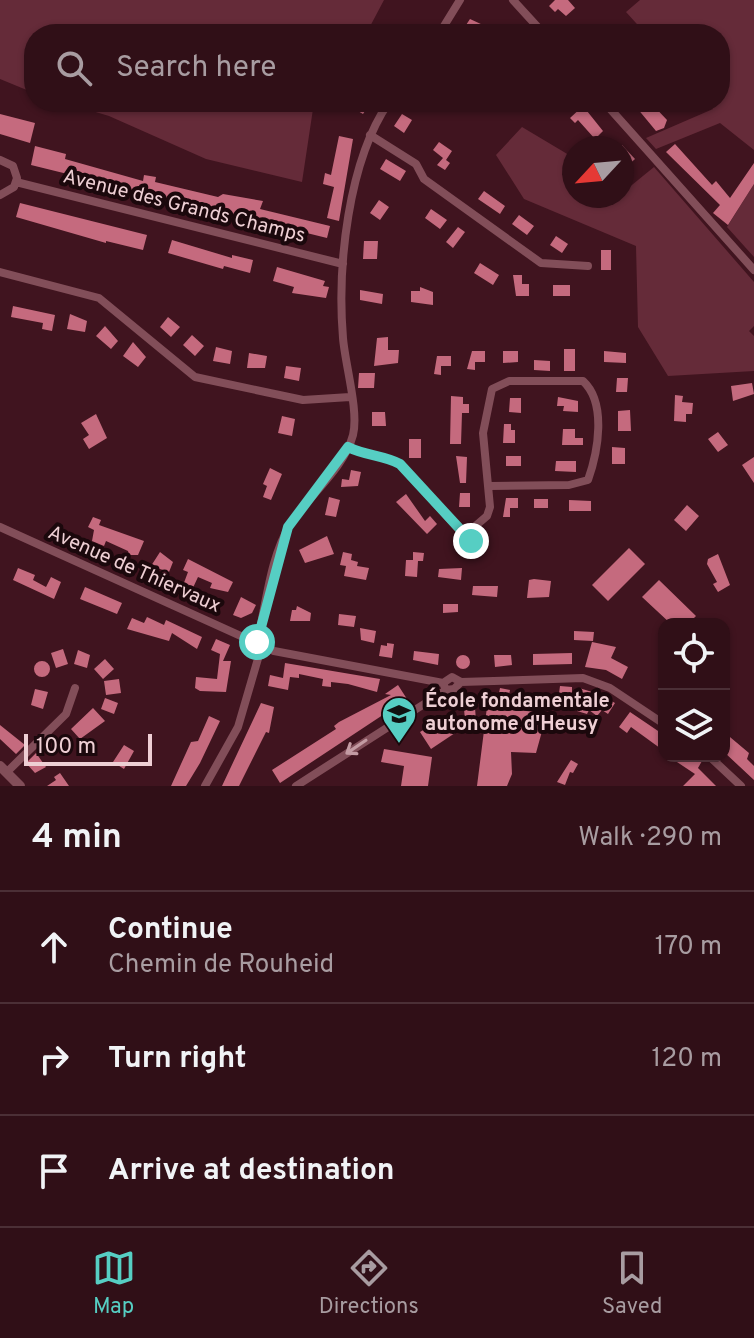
<!DOCTYPE html>
<html lang="en">
<head>
<meta charset="utf-8">
<style>
  :root { --surface:#300f17; --page:#381820; --text:#f1f3f6; --muted:#a89ca1; --line:#4b2f36; --accent:#56cec3 }
  body { margin:0; font-family:Overpass,sans-serif; background:var(--page); color:var(--text) }
  .controls { position:absolute; right:24px; bottom:24px; display:grid; overflow:hidden; border-radius:16px; box-shadow:0 2px 6px #0004 }
  .controls button { width:72px; height:72px; display:grid; place-items:center; padding:0; border:0; border-bottom:2px solid var(--line); background:var(--surface); color:var(--text); font:40px sans-serif }
  .compass { position:absolute; left:562px; top:136px; width:72px; height:72px; border-radius:50%; background:var(--surface); box-shadow:0 2px 6px #0004; rotate:244deg }
  .scale { position:absolute; left:24px; bottom:20px; width:128px; box-sizing:border-box; padding-left:8px; border:4px solid #eecfd4; border-top:0; font-size:22px; line-height:28px; white-space:nowrap; color:#eecfd4; -webkit-text-stroke:6px #1b080c; paint-order:stroke }
  .stop { position:absolute; width:24px; height:24px; margin:-18px; border:6px solid #56cec3; border-radius:50%; background:#fff }
  .stop.end { background:#56cec3; border-color:#fff; box-shadow:0 2px 8px #0008 }
  .list { margin:0; padding:0; list-style:none }
  h2 { display:flex; justify-content:space-between; align-items:center; height:104px; margin:0; padding:0 32px; font-size:34px }
  h2 small { font-size:26px; font-weight:400; color:var(--muted) }
  .list li { display:grid; grid-template-columns:52px 1fr auto; gap:24px; align-items:center; box-sizing:border-box; height:112px; padding:0 32px; border-top:2px solid var(--line) }
  .list b { display:block; font-size:30px; white-space:nowrap }
  .list p { margin:0; font-size:26px; white-space:nowrap; color:var(--muted) }
  .list em { font-size:26px; font-style:normal; color:var(--muted) }
  .icon { flex:none; width:44px; height:44px; fill:none; stroke:currentColor; stroke-width:2; stroke-linecap:round; stroke-linejoin:round }
  .map { position:relative; flex:none; width:754px; height:786px; overflow:hidden }
  .search { position:absolute; background:var(--surface); box-shadow:0 2px 6px #0004; left:24px; right:24px; top:24px; height:88px; display:flex; align-items:center; gap:20px; box-sizing:border-box; padding:0 28px; border-radius:32px; color:var(--muted); font-size:30px }
  .sheet { height:440px; background:var(--surface) }
  nav { display:flex; justify-content:space-around; align-items:center; box-sizing:border-box; height:112px; border-top:2px solid var(--line); background:var(--surface); font-size:22px; color:var(--muted) }
  nav a { display:grid; justify-items:center; gap:4px }
  nav .on { color:var(--accent) }
  .map>svg:first-child { display:block }
  .green { fill:#652b39 }
  .building { fill:#c56a7e }
  .lines { fill:none; stroke-linecap:round; stroke-linejoin:round }
  .minor { stroke:#824e59; stroke-width:8 }
  .tertiary { stroke:#824e59; stroke-width:10 }
  .oneway { stroke:#c39ba3 }
  .route { stroke:#56cec3; stroke-width:10 }
  .labels { text-anchor:middle; dominant-baseline:central; stroke-width:8; stroke-linejoin:round; paint-order:stroke }
  .street-label { font-size:20px; fill:#eecfd4; stroke:#1b080c }
  .poi-label { font-size:20px; font-weight:bold; fill:#eecfd4; stroke:#1b080c; text-anchor:start }
</style>
</head>
<body>
<div class="map">
<svg width="754" height="786" viewBox="0 0 754 786">
  <rect width="100%" height="100%" fill="#40141f"/>
  <!-- green -->
  <path class="green" d="M0 0H384L366 34H34V93L0 79Z
    M640 0H754V150L720 123 656 149 646 138 713 109 708 102H720V34H646L626 12Z
    M62 102H318L313 109 302 182 206 159 109 116Z
    M522 127 574 158V196H622V186L627 189 654 167 754 282V326L749 331 754 336V371L668 376 638 327 636 246 524 199 496 155Z
    M754 184V257L727 227Z"/>
  <!-- building -->
  <path class="building" d="M555 0H568L575 8 566 16 558 9 555 12 549 6Z
    M470 19 483 25 479 29 484 34H460Z
    M354 102H371L363 114 351 107Z
    M632 102H650L667 120 664 128 656 131Z
    M583 106 603 131 595 139 578 120 575 123 570 118Z
    M0 114 35 123 30 143 0 134Z
    M402 114 412 120 404 133 394 126Z
    M339 136 353 139 339 221 327 218 334 187 323 184 325 173 331 175Z
    M439 142 452 151 446 160 450 163 445 170 437 165 443 158 433 150Z
    M675 144 712 185 716 181 730 198 754 163V184L728 225 713 213 720 205 666 152Z
    M622 145 635 159 625 168 622 164Z
    M35 146 66 154 65 159 143 181 144 175 156 177 155 182 218 197 223 194 263 201 260 209 330 226 327 238 31 165Z
    M386 159 406 171 400 181 380 169Z
    M484 191 505 206 500 214 478 199Z
    M379 200 389 207 380 220 370 213Z
    M20 203 147 235 143 250 106 241V243L16 217Z
    M431 209 447 220 440 229 425 218Z
    M519 215 534 226 527 235 512 224Z
    M458 227 465 232 453 248 446 242Z
    M556 236 568 244 562 253 550 245Z
    M172 240 232 258V255L253 260 250 273 224 266 223 269 168 253Z
    M364 241H378L377 259H363Z
    M601 250H611V270H601Z
    M480 263 499 275 493 285 474 273Z
    M277 267 325 281 323 286 329 287 326 298 292 293 294 287 273 281Z
    M513 275H522V284H529V296H516Z
    M553 285H570V296H553Z
    M420 287 433 292V305L411 302V291H420Z
    M360 290 383 294 382 304 360 300Z
    M13 306 55 315 52 331 42 329 43 323 11 317Z
    M70 314 87 321 85 332 67 329Z
    M168 317 180 327 171 337 160 327Z
    M105 326 118 341 111 349 96 336Z
    M192 335 204 346 195 356 183 345Z
    M388 337V350H399L398 363 374 366 377 338Z
    M133 342 146 357 138 367 123 356Z
    M216 347 232 351 230 364 213 361Z
    M564 349H575V371H564Z
    M472 351H485V362H475V370L467 369Z
    M503 351H518V362L503 363Z
    M604 351 626 353V363L604 362Z
    M249 353 267 356 265 368H247Z
    M437 356H451V366H441V375L434 374Z
    M534 360 550 361V371L534 370Z
    M286 366 301 368 299 381 284 378Z
    M359 373H375L374 388H358Z
    M617 378H628L627 392H616Z
    M752 383 754 394 733 401 731 386Z
    M675 395 683 396 682 402 693 403 692 414H686V422L674 421Z
    M451 396 463 397V404H469V413H462L461 444H450Z
    M558 397 578 401V412L563 411 564 406H557Z
    M510 398H521V413L509 412Z
    M630 410 631 431H618V411Z
    M372 412H385L386 426H372Z
    M96 414 107 438 89 449 83 439 89 435 81 423Z
    M282 416 295 419 292 436 278 433Z
    M504 424H511V430H515V443H503Z
    M563 429H575V438H583V445H562Z
    M718 432 728 445 718 452 708 439Z
    M409 439H421V458H409Z
    M612 447 625 448V464H612Z
    M456 456 467 457 466 483H460Z
    M506 456H521V466H506Z
    M754 457V483L742 465Z
    M556 461H576V472L555 471Z
    M270 468 282 474 271 500 263 497 267 486 263 484Z
    M351 470 361 472 358 486 341 487 342 479 349 480Z
    M460 493H470V507H459Z
    M406 494 425 521 430 516 437 524 427 534 396 502Z
    M329 497 340 500 336 517 325 515Z
    M506 498H518V508H510V517H503Z
    M534 499H548V508H534Z
    M569 500 591 501V511H569Z
    M687 505 699 516 686 531 674 520Z
    M93 517 101 520 99 525 144 541 138 555H129L128 551 106 541 104 546 92 541 94 530 88 527Z
    M327 536 334 554 305 563 299 550Z
    M629 548 645 564 608 601 592 585Z
    M160 552 173 562 169 572 151 566Z
    M343 552 352 554 351 560 358 562 357 566 369 568 366 580 344 576 346 566 340 565Z
    M413 552 424 553 423 561H418L417 577 405 576 406 560H413Z
    M718 554 730 585 718 592 713 584 717 582 707 564 708 559Z
    M188 559 233 582 228 592 210 588 212 583 198 577 191 592 182 588 188 572 183 570Z
    M18 568 35 575 33 580 46 587 51 577 61 582 54 599 13 580Z
    M462 568 461 580 438 577 439 569Z
    M534 579 551 581 549 597 527 598 529 580Z
    M659 580 696 616 688 624H671L642 597Z
    M473 586H498L497 597 472 595Z
    M85 587 122 603 117 614 80 599Z
    M241 597 256 605 252 613 241 618 233 615Z
    M443 604H458V612L443 613Z
    M297 606 311 613 310 621H290L292 610H296Z
    M339 614 356 616 354 627 338 625Z
    M147 617 164 625 166 620 202 637 197 649 172 633 169 641 127 629 132 618 144 623Z
    M360 628 376 631 374 643 361 640Z
    M574 631 594 632 593 641 574 640Z
    M216 639 230 645 223 661H231L226 692 200 691 195 688 196 677 217 679 220 654 211 650Z
    M592 642 616 647 611 658 628 667 622 679 606 670 585 667Z
    M387 643 394 644 392 658 379 656 381 645 387 646Z
    M63 649 68 664 56 668 51 653Z
    M78 650 90 655 87 668 74 664Z
    M414 651 439 654 438 665 413 660Z
    M572 653V664L533 665V654Z
    M456 662a7 7 0 1 1 14 0a7 7 0 1 1-14 0Z
    M494 655H511L512 665 495 667Z
    M105 659 114 669 103 679 94 669Z
    M34 669a8 8 0 1 1 16 0a8 8 0 1 1-16 0Z
    M285 663 380 679 377 692 348 684 331 682V687L322 686 323 679 299 674V678L290 677 288 690 268 686 270 675 283 678Z
    M119 679 121 693 106 695 104 681Z
    M398 685 407 699 280 783 272 770 336 729 334 726 339 722 391 695 385 694Z
    M560 686 572 687V702L558 701Z
    M500 688 510 690 506 709 547 713 536 753 511 752 512 774 507 786H477L487 707 496 708Z
    M579 688 599 694 615 703 608 714 602 710 597 716 589 710 587 714 577 711 578 708H573Z
    M35 689 48 692 43 709 31 705Z
    M105 698 118 703 114 714 101 709Z
    M261 703 274 707 269 733 266 732 239 786H222Z
    M93 708 105 721 80 739 71 729Z
    M475 708 476 720H465L464 709Z
    M630 712 664 735V751L631 727 627 733 619 727Z
    M448 715 458 731 431 749 420 732Z
    M209 716 220 721 200 763 186 786H171L191 742 198 741Z
    M0 725 25 745 16 754 0 739Z
    M724 732 749 753 747 759 754 766V780L724 752Z
    M124 745 134 751 124 769 113 762Z
    M384 749 432 757 428 786H401L404 766 381 762Z
    M36 753 46 767 35 773 26 763Z
    M677 756H695L702 761 698 768 716 786H683L695 774 674 760Z
    M571 760 578 764 573 773 570 772 565 785 557 782Z
    M60 773 69 786H47L56 780 54 777Z"/>
  <g class="lines">
    <!-- minor -->
    <path class="minor" d="M513 0 544 34
      M439 34 460 0
      M604 102 754 270
      M370 135 416 164 424 179 541 263 588 266
      M0 160 13 166 17 178 14 187 0 195
      M16 182 343 264
      M0 272 99 298 195 377 303 400 350 397
      M348 447C366 456 383 455 400 464L472 544
      M0 527 274 651 443 683 446 690 454 689 461 682 452 677 443 683
      M466 534 487 516 490 507 483 433 492 389 509 381H583C607 403 598 452 588 480L569 485 490 486
      M257 642C266 606 270 557 290 525 308 496 344 469 353 435 359 411 345 364 343 338 337 267 348 161 389 102
      M461 682 583 678 610 688 664 724
      M709 756 741 786
      M7 772 66 714 75 688
      M205 786 238 727 262 645
      M296 786 446 690"/>
    <!-- tertiary -->
    <path class="tertiary" d="M0 766 20 786"/>
  </g>
  <!-- one-way arrows -->
  <defs><path id="oneway-shaft" d="M-6 0H5M1.5-3L5.5 0L1.5 3" fill="none" stroke-width="1.6" stroke-linecap="round" stroke-linejoin="round" transform="scale(2)"/></defs>
  <use class="oneway" href="#oneway-shaft" transform="translate(356 747) rotate(146)"/>
  <g class="lines">
    <!-- route -->
    <path class="route" d="M257 642 288 527 348 447C366 456 383 455 400 464L471 541"/>
  </g>
  <!-- icons -->
  <defs>
    <g id="school-pin" transform="scale(1.8)"><path d="M0 17L-7.5 6A9.5 9.5 0 1 1 7.5 6Z" fill="#56cec3" stroke="#1b080c"/><path d="M0-5L7-2L0 1L-7-2ZM-4 1L0 2.5L4 1V4Q0 6-4 4Z" fill="#111"/></g>
  </defs>
  <g fill-rule="evenodd">
    <use href="#school-pin" x="399" y="714"/>
  </g>
  <g class="labels">
    <!-- street labels -->
    <g class="street-label">
      <text transform="translate(184 207) rotate(14)">Avenue des Grands Champs</text>
      <text transform="translate(134 570) rotate(24)">Avenue de Thiervaux</text>
    </g>
    <!-- poi labels -->
    <g class="poi-label">
      <text x="425" y="702">École fondamentale<tspan x="425" dy="23">autonome d'Heusy</tspan></text>
    </g>
  </g>
</svg>
<div class="controls">
<button><svg class="icon" aria-label="locate" viewBox="0 0 24 24"><circle cx="12" cy="12" r="6"/><path d="M12 2v4M12 18v4M2 12h4M18 12h4"/></svg></button>
<button><svg class="icon" aria-label="layers" viewBox="0 0 24 24"><path d="M12 4l9 5-9 5-9-5zM3 14l9 5 9-5"/></svg></button>
</div>
<svg class="compass" viewBox="-18 -18 36 36"><path d="M0-13l5 13h-10z" fill="#e53935"/><path d="M0 13l5-13h-10z" fill="#a89ca1"/></svg>
<div class="scale">100 m</div>
<div class="stop" style="left:257px;top:642px"></div>
<div class="stop end" style="left:471px;top:541px"></div>
<div class="search"><svg class="icon" aria-label="search" viewBox="0 0 24 24"><circle cx="10" cy="10" r="6"/><path d="M15 15l6 6"/></svg>Search here</div>
</div>
<section class="sheet">
<h2>4 min<small>Walk · 290 m</small></h2>
<ul class="list">
<li><svg class="icon" aria-label="ahead" viewBox="0 0 24 24"><path d="M12 20V5M6 11l6-6 6 6"/></svg><div><b>Continue</b><p>Chemin de Rouheid</p></div><em>170 m</em></li>
<li><svg class="icon" aria-label="right" viewBox="0 0 24 24"><path d="M7 20v-9h11M14 6l5 5-5 5"/></svg><div><b>Turn right</b></div><em>120 m</em></li>
<li><svg class="icon" aria-label="arrive" viewBox="0 0 24 24"><path d="M6 21V4h12l-3 4 3 4H6"/></svg><div><b>Arrive at destination</b></div></li>
</ul>
</section>
<nav>
<a class="on"><svg class="icon" aria-label="map" viewBox="0 0 24 24"><path d="M3 6l6-2 6 2 6-2v14l-6 2-6-2-6 2zM9 4v14M15 6v14"/></svg>Map</a>
<a><svg class="icon" aria-label="directions" viewBox="0 0 24 24"><path d="M12 3l9 9-9 9-9-9zM9 14v-3h6M13 9l2 2-2 2"/></svg>Directions</a>
<a><svg class="icon" aria-label="saved" viewBox="0 0 24 24"><path d="M7 4h10v16l-5-4-5 4z"/></svg>Saved</a>
</nav>
</body>
</html>
